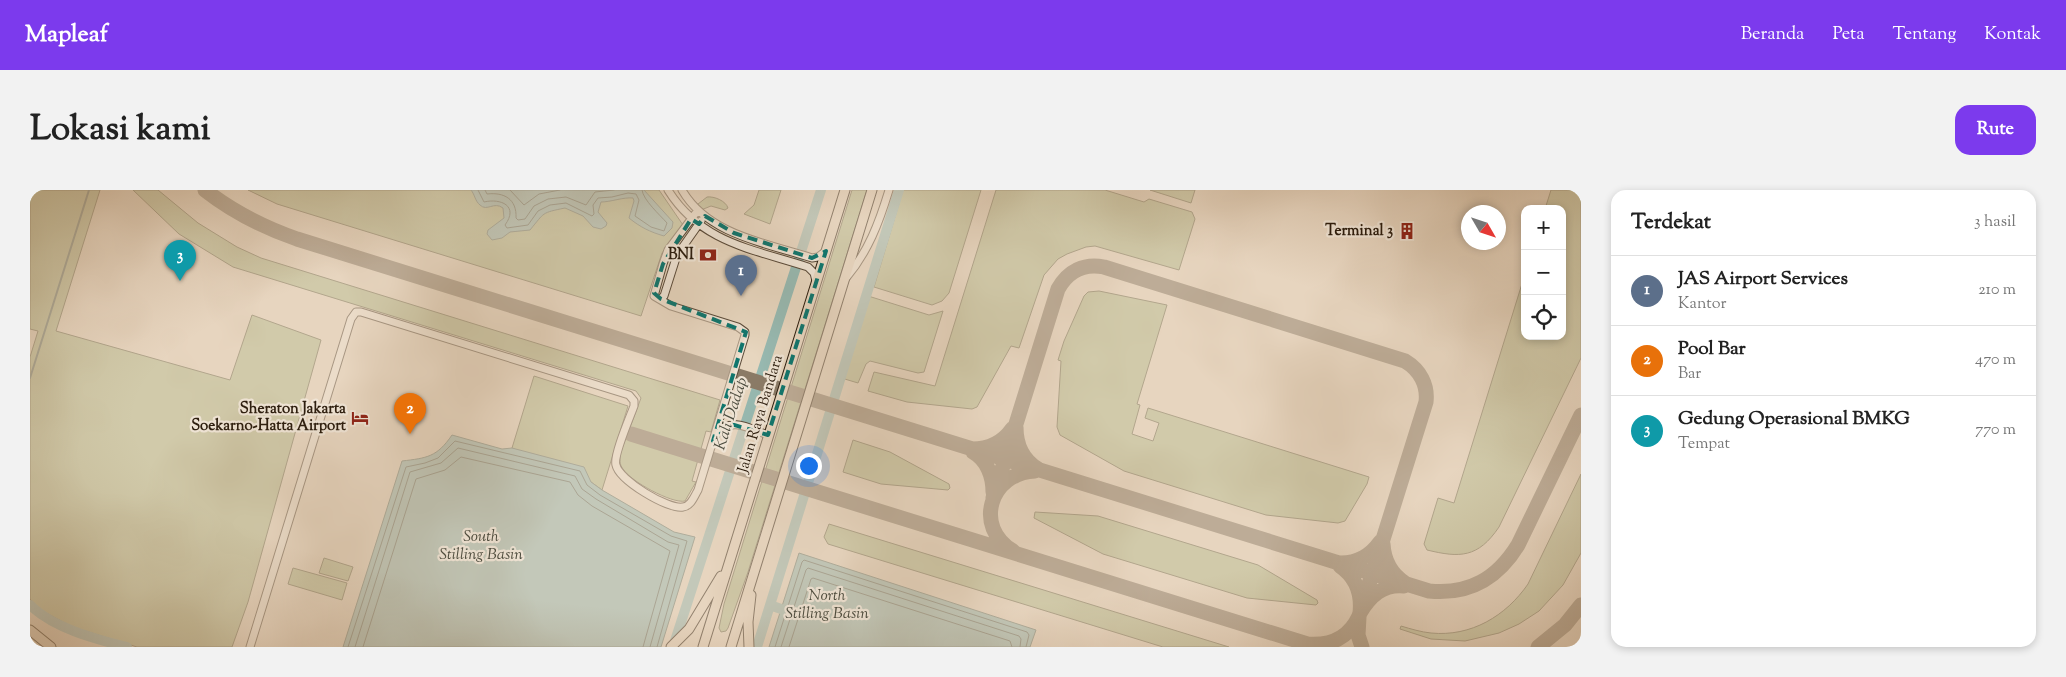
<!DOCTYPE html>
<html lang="id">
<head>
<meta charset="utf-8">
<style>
  :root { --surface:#fff; --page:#f2f2f2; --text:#222; --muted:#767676; --line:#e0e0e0; --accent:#7c3aed }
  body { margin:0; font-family:"Sorts Mill Goudy",serif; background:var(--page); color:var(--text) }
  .controls { position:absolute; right:15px; top:15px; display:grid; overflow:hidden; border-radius:10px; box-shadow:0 2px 8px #0003 }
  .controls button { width:45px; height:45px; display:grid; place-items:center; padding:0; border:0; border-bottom:1px solid var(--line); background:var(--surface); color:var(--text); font:25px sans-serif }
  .compass { position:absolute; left:1431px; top:15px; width:45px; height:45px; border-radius:50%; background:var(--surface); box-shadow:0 2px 8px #0003; rotate:129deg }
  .you { position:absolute; left:778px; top:275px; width:18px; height:18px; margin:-12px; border:4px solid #fff; border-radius:50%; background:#1a73e8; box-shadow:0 0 0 8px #1a73e833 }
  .badge { display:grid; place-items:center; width:32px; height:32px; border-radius:50%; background:var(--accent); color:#fff; font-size:16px; font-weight:700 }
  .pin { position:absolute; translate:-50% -41px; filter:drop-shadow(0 1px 2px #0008) }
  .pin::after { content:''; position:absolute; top:26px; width:18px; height:15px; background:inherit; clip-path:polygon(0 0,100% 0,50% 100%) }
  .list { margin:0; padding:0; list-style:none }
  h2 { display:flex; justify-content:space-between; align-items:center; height:65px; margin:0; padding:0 20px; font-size:21px }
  h2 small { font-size:16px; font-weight:400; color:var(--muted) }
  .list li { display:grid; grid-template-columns:32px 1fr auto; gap:15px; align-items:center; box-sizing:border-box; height:70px; padding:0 20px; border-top:1px solid var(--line) }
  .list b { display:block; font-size:19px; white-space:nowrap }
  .list p { margin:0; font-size:16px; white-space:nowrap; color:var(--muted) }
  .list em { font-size:16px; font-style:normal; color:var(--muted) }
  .icon { flex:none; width:28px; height:28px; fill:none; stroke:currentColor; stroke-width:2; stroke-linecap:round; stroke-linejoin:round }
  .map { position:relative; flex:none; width:1551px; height:457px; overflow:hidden; border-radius:15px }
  header { display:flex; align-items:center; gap:30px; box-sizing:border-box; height:70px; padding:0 25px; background:var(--accent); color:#fff }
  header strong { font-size:24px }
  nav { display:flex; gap:28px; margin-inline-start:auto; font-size:18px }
  .intro { display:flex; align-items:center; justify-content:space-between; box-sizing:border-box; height:120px; padding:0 30px }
  h1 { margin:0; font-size:35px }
  .button { padding:12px 22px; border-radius:15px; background:var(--accent); color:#fff; font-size:18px; font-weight:700 }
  main { display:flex; gap:30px; padding:0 30px }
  aside { flex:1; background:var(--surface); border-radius:15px; box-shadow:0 2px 8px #0003 }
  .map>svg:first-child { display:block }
  .green { fill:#b7bd91; stroke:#726d50 }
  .water { fill:#97b9b1; stroke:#6c7b70 }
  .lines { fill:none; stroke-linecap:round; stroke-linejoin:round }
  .shore { stroke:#626b60; stroke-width:1 }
  .stream { stroke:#6c7b70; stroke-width:2 }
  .river { stroke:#97b9b1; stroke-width:10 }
  .taxiway { stroke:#8a7a66; stroke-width:15 }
  .minor-casing { stroke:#5b4b3a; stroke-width:9 }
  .major-casing { stroke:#2c1d0e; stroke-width:11 }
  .minor { stroke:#efe4d5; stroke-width:7 }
  .major { stroke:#e7d6bf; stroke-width:9 }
  .marked { fill:none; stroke:#0f766e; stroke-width:4; stroke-dasharray:10 6; stroke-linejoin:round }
  .labels { text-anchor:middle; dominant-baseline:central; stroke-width:4.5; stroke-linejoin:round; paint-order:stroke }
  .poi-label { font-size:15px; font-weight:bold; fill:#2c1d0e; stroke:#efe4d5; text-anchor:end }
  .street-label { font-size:15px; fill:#2c1d0e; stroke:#efe4d5 }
  .water-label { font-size:16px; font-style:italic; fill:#4c4c3f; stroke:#efe4d5 }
</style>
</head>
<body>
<header>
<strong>Mapleaf</strong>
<nav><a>Beranda</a><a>Peta</a><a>Tentang</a><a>Kontak</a></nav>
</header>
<div class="intro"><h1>Lokasi kami</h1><a class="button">Rute</a></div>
<main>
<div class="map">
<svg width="1551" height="457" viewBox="0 0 1551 457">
  <rect width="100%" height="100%" fill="#e7d6bf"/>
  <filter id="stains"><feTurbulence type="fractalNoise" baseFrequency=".004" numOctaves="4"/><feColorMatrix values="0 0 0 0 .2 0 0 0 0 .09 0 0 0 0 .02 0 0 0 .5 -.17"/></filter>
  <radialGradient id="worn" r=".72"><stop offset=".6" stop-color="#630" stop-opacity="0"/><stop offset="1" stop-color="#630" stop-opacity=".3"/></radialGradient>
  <!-- green -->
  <path class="green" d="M0 0H70L26 141 200 190 222 125 291 150 218 412 202 457H107L42 437 7 418 0 409V167L8 141 0 139Z
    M103 0H128L168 33 207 57 231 68 690 210 681 242 676 241 662 291 666 292 655 311C642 314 600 291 593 279 589 274 590 269 590 264L611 208 606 201 203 77 149 44Z
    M218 0H629L653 35 632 63 611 126 247 14Z
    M729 0H751L740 34 714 24 724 15Z
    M822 0H837L718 382 698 438 696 441 691 442 689 438 694 414Z
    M873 0H951L919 103 912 111 902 115 844 97Z
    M966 0H1075L1114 12 1119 9 1162 22 1165 29 1149 80 1065 56 1056 57 1037 64 1028 69 1014 85 989 158 981 156 947 217 942 219 877 212 838 201 844 182 905 196Z
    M1120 0H1165L1161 13Z
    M1521 0H1551V168L1469 337C1448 368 1430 368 1397 360L1394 354 1408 308 1424 313 1495 84V146H1532V19H1515Z
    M677 7C684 6 696 11 698 18L695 20 681 16 671 20 667 17 668 14Z
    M1069 101 1137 115 1107 214 1110 215 1102 244 1123 251 1129 233 1115 228 1118 218 1339 287 1337 294 1315 331 1308 333 1236 325 1094 281 1030 245 1027 237 1031 171 1028 170 1034 151 1054 106 1058 102Z
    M835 105 899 125 913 121 894 182 888 183 840 171 836 174 828 193 808 187Z
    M504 186 598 216 572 300 561 292 482 258Z
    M823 250 860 262 919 294 920 298 918 300 851 294 813 282Z
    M1551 284V363L1533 395 1509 421 1489 434 1469 443 1435 451 1401 449 1370 439 1371 436C1381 439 1391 442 1401 443 1441 447 1476 426 1498 394Z
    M1005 322 1068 326 1228 375 1287 410 1288 413 1286 415 1217 408 1073 364 1004 328Z
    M799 334 1199 457H1133L798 354 794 347Z
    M294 368 323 377 318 391 289 383Z
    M263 378 317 393 312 410 258 394Z"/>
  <!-- water -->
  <path class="water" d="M441 0H614L643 32 642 38 634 46C620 42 610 37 599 28L604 11 603 8C593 7 581 12 571 12L568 22 577 33 576 36 571 39 563 37 553 26 535 18C511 23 515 22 500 40L480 42 472 48 462 50 457 44 458 40 474 28 473 18C464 11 457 22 450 15 445 11 445 5 441 0Z
    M386 214 389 219 391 218 395 223 387 233H377L373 227 375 225 373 221Z
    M422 245 472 259 482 258 554 277 561 292 572 300 644 342 665 347 631 457H313L372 271C397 268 407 267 422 245Z
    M769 363 1006 440 1000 457H739Z"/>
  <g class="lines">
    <!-- shore -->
    <path class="shore" d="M448 0 454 12C471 8 489 16 475 35L477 38 498 35 508 21 520 15 536 13 562 26 564 24 563 15 568 8 582 7 598 3 606 4 609 10 605 26 621 37 634 41 637 33C630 25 613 10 612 0
      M455 0 457 4C474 2 487 9 486 28L488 30 495 29 504 16 518 9 536 7 556 15 565 2 584 0
      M480 0 494 15 509 4 530 0
      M318 457 376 277 395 273 408 268 425 251 550 281 557 295 570 305 641 346 657 351 627 457
      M325 457 380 282 411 273 428 258 545 286 552 299 566 309 638 352 649 355 620 457
      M333 457 386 289 415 280 431 267 540 292 548 305 562 316 640 361 613 457
      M745 457 772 372 774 370 997 442 999 445 996 457
      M751 457 776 380 778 378 989 446 991 449 990 457
      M759 457 781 389 783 388 980 451 982 457"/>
    <!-- stream -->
    <path class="stream" d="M0 188 59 0"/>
    <!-- river -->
    <path class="river" d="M0 415C23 438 65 449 97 457
      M740 415 751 419
      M643 457 791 0
      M727 457 869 0"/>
    <!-- taxiway -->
    <path class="taxiway" d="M175 0C203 22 233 37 267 49L1399 401C1439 405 1467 389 1488 355L1551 225
      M986 237C986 255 993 270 1008 279
      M601 244 1287 457
      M942 259C959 259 973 252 982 239
      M943 262C957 270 963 286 963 302
      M963 308 1028 99C1038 81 1054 73 1074 77L1375 171C1390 180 1398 195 1396 212L1329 426C1319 448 1300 456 1277 454
      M1353 354C1354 371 1361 384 1375 393
      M983 361C943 337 960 283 1005 281
      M1311 373C1327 373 1340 366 1350 352
      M1310 376C1326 387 1332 404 1330 423 1340 406 1353 394 1374 396
      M1329 427 1328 445 1332 457
      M1508 457 1535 435 1551 415"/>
    <!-- minor casing -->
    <g class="minor-casing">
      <path id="minor" d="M638 0C671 53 723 59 778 77L784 83 786 91
        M652 0C678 45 736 53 782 68L788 67 796 61
        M816 88C838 62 849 33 859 0
        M630 109 634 106 647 65 671 31
        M687 244C701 226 720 239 738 245
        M220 457 321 129 326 122H331L599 205 604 211V216C600 227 583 266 586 275 589 290 638 320 653 317 661 316 664 307 668 300L715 145V142L708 137 641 116 624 106 633 74 638 60 668 20"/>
    </g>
    <!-- major casing -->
    <g class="major-casing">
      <path id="major" d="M0 440 21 457
        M641 457 659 439 691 386
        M673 457 815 0
        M701 457 842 0
        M719 457 718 432 721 405"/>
    </g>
    <!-- minor -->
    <use href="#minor" class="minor"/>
    <!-- major -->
    <use href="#major" class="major"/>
  </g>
  <!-- marked area -->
  <path d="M0 0H1551V457H0ZM675 26 704 43 782 68 796 61 738 245 701 234 683 251 716 142 631 109 624 103 633 74 661 29 669 34Z" fill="#e7d6bf" fill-opacity=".55" fill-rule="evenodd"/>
  <path class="marked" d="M675 26 704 43 782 68 796 61 738 245 701 234 683 251 716 142 631 109 624 103 633 74 661 29 669 34Z"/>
  <!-- icons -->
  <defs>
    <g id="building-bare" transform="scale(1.35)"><path d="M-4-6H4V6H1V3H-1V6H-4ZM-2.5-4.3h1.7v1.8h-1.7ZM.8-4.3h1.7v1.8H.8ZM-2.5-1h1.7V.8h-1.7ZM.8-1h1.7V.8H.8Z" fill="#8f2418" stroke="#efe4d5" stroke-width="2.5" paint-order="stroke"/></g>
    <g id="bank-bare" transform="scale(1.35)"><path d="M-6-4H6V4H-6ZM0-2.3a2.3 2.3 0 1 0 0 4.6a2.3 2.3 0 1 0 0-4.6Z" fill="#8f2418" stroke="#efe4d5" stroke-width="2.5" paint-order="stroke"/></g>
    <g id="hotel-bare" transform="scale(1.35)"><path d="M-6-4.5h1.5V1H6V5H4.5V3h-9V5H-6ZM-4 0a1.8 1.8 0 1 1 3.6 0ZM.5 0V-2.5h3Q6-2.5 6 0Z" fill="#8f2418" stroke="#efe4d5" stroke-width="2.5" paint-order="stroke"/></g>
  </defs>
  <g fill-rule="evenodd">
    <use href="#building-bare" x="1377" y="41"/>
    <use href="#bank-bare" x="678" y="65"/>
    <use href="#hotel-bare" x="330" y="228"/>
  </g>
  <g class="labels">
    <!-- poi labels -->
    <g class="poi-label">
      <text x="1363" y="41">Terminal 3</text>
      <text x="664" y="65">BNI</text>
      <text x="316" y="219">Sheraton Jakarta<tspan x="316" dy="17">Soekarno-Hatta Airport</tspan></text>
    </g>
    <!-- street labels -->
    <g class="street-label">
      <text transform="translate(731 224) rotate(-73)">Jalan Raya Bandara</text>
    </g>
    <!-- water labels -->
    <g class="water-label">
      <text transform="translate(702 224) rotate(-72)">Kali Dadap</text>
      <text x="451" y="347">South<tspan x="451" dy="18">Stilling Basin</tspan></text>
      <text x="797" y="406">North<tspan x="797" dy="18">Stilling Basin</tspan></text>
    </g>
  </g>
  <rect width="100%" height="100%" filter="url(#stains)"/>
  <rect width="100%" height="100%" fill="url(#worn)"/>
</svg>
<div class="controls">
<button>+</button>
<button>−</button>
<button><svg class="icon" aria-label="locate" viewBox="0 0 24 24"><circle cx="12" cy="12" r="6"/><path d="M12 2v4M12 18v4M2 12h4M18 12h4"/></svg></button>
</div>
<svg class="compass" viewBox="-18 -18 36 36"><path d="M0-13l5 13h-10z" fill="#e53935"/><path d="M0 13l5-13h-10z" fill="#767676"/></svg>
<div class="you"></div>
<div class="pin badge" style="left:711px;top:106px;background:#5c6f8a">1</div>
<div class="pin badge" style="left:380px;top:244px;background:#e8710a">2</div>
<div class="pin badge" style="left:150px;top:91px;background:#0f9aa8">3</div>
</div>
<aside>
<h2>Terdekat<small>3 hasil</small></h2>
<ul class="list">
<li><span class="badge" style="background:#5c6f8a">1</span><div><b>JAS Airport Services</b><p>Kantor</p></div><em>210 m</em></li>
<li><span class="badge" style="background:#e8710a">2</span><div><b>Pool Bar</b><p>Bar</p></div><em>470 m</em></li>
<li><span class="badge" style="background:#0f9aa8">3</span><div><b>Gedung Operasional BMKG</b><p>Tempat</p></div><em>770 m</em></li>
</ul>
</aside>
</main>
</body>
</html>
